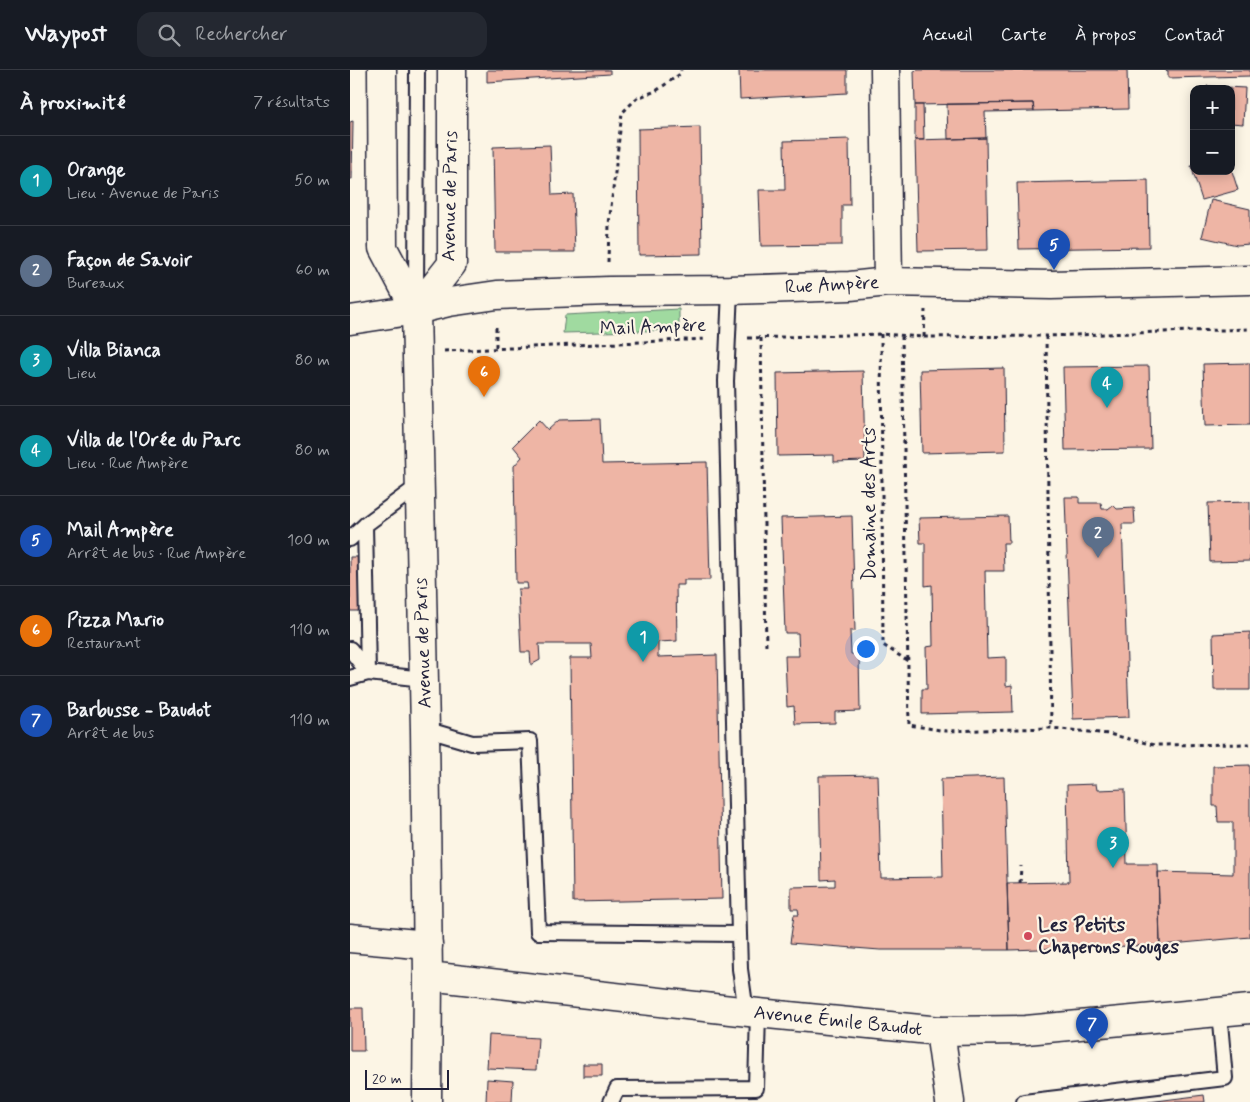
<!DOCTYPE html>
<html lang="fr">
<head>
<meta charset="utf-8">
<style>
  :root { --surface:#171b24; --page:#242831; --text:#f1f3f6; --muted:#9ea1a6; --line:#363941; --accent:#d93025 }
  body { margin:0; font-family:Mynerve,sans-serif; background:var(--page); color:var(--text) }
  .controls { position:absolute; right:15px; top:15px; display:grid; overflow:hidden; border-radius:10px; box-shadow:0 2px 12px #0003 }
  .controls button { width:45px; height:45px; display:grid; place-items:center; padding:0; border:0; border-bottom:1px solid var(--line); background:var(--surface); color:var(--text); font:25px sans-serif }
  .scale { position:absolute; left:15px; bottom:12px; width:84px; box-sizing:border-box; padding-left:5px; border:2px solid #22223b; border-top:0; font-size:14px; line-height:18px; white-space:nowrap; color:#22223b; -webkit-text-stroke:4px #fcf5e5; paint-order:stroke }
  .you { position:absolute; left:515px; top:578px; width:18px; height:18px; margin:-12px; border:4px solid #fff; border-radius:50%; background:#1a73e8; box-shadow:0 0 0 8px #1a73e833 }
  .badge { display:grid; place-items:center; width:32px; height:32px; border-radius:50%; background:var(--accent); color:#fff; font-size:16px; font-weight:700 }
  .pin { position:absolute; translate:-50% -41px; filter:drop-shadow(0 1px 2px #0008) }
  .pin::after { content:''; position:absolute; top:26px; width:18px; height:15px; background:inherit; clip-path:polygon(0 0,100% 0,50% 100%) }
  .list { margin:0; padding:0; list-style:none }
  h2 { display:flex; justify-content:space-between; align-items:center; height:65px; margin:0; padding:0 20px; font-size:21px }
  h2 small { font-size:16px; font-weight:400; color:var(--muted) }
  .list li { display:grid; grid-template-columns:32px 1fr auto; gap:15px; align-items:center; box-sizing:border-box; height:90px; padding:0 20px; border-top:1px solid var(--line) }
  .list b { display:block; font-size:19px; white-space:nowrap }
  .list p { margin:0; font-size:16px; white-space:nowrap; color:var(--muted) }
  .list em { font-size:16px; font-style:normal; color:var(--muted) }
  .icon { flex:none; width:28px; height:28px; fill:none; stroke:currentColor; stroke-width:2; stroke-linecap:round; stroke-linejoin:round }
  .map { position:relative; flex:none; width:900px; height:1032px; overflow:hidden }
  header { display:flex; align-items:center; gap:30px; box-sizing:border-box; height:70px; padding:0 25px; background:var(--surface); border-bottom:1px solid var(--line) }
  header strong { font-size:24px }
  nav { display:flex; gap:28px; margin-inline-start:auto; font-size:18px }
  .search { width:350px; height:45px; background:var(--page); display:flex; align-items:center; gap:12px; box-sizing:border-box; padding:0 18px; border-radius:15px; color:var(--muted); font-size:19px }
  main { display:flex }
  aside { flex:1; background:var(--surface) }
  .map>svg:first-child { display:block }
  .green { fill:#a0daa0; stroke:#617e6e }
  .building { fill:#eeb5a5; stroke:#22223b }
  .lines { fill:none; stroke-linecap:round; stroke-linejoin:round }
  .service-casing { stroke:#22223b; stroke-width:18 }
  .minor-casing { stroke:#22223b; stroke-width:31 }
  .tertiary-casing { stroke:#22223b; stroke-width:31 }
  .path { stroke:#22223b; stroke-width:3; stroke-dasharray:4 4; stroke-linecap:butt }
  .service { stroke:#fcf5e5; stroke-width:14 }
  .minor { stroke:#fcf5e5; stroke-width:28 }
  .tertiary { stroke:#fcf5e5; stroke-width:28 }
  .poi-dot { fill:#d1495b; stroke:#fcf5e5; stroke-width:2 }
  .labels { text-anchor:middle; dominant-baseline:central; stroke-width:4.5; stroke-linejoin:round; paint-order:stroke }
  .street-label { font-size:19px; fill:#22223b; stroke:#fcf5e5 }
  .poi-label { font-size:19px; font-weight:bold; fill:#22223b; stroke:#fcf5e5; text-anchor:start }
</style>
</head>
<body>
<header>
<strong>Waypost</strong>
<div class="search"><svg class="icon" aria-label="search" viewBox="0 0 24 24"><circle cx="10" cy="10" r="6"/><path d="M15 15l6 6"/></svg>Rechercher</div>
<nav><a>Accueil</a><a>Carte</a><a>À propos</a><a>Contact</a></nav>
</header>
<main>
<aside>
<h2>À proximité<small>7 résultats</small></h2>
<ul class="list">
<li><span class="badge" style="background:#0f9aa8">1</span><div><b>Orange</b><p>Lieu · Avenue de Paris</p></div><em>50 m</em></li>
<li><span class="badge" style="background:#5c6f8a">2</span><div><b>Façon de Savoir</b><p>Bureaux</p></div><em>60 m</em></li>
<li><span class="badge" style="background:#0f9aa8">3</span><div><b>Villa Bianca</b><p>Lieu</p></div><em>80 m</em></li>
<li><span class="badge" style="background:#0f9aa8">4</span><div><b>Villa de l'Orée du Parc</b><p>Lieu · Rue Ampère</p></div><em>80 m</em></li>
<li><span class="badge" style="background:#1a4fb4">5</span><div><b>Mail Ampère</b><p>Arrêt de bus · Rue Ampère</p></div><em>100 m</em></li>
<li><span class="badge" style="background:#e8710a">6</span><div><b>Pizza Mario</b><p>Restaurant</p></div><em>110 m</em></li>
<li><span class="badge" style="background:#1a4fb4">7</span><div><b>Barbusse - Baudot</b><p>Arrêt de bus</p></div><em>110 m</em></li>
</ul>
</aside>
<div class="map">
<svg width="900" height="1032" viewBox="0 0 900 1032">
  <rect width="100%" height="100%" fill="#fcf5e5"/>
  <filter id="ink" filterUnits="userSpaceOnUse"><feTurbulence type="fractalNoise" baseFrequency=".02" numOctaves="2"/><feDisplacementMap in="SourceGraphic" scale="10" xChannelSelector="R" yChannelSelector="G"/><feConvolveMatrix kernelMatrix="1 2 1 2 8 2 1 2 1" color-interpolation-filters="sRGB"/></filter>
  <g filter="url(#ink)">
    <!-- green -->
    <path class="green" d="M329 239V260L213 263 215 245Z"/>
    <!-- building -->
    <path class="building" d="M137 0H260V4L137 12Z
      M389 0H497V23L390 29Z
      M777 0 778 39 684 41 683 33 565 35 564 1 568 0Z
      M815 0H900V6L818 8V1Z
      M857 16 895 18 893 54 881 53V19H857Z
      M683 33 684 41 635 42 636 68 598 69 597 34Z
      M565 35H573L574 70H565Z
      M3 51 2 109H0V52Z
      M350 57 352 184 289 185 288 59Z
      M636 68 638 180 568 181 565 70Z
      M499 69 500 135H492V175L411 176 409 120H435L434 71Z
      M200 75 202 125 223 124 225 182H145L143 77Z
      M841 96H844V101H881V98L888 120 852 130Z
      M798 110 799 177 669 179 667 113Z
      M861 130 900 139V174L887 175 852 167Z
      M900 293V355L855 356 853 294Z
      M799 296 801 379 715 380 713 297Z
      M654 298 655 381 572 383 570 300Z
      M513 301 515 391 484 392V385L428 386 427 303Z
      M250 349 252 394 357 392 360 510H334V515H326L327 571 308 572V587L367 585 372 829 223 832 220 588H242L241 574H189L190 590 181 595 180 582H171L168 519H178L177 513H166L164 396 172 387 163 376 189 350 198 360 209 350Z
      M715 427H729V433H751L752 439H758L763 435 767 439 784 438 785 454H772L779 647 723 649Z
      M900 432V491L860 492 858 433Z
      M502 446 505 561H500L501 584H509L510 641 485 642V653L445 654 444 636 437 637 435 586H449L448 563H435L431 448Z
      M658 446 659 473H653L654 501H635L637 588 656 587V616L662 615 663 642 572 644V619H577L576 577 583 576 582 515 575 516V473H570L569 448Z
      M0 487H19L20 541H0Z
      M900 562V620H864L863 564Z
      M900 695V867L810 875 808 802 883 804V752H868L867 736H863V696Z
      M528 705 531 808 593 807 591 709 654 707 659 880H530L440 873 444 845H449L448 839H441V817L485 816V809L471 810 469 706Z
      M746 714 747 720 775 719 777 794H808L810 875 659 880 657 813 719 812 717 715Z
      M0 938H13L14 981H0Z
      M139 965 188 968 186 1000 137 998Z
      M233 994H252V1006H233Z
      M137 1009 163 1011 162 1032H136Z
      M854 1025 855 1032H798Z"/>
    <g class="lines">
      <!-- service casing -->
      <g class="service-casing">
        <path id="service" d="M66 229 67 0
          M0 469 15 455 68 416
          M0 579 18 603 74 609
          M0 608 18 603 15 455
          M75 659 122 673 180 671 188 862 389 864 376 311 380 220
          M389 864 390 899 396 942
          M261 1032 267 1019 406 1018 408 943
          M674 1032 875 1008 869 942"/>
      </g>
      <!-- minor casing -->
      <g class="minor-casing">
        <path id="minor" d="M535 0 538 212
          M66 240 99 232 147 225 259 221 380 220 500 216 538 212 701 215 900 210
          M0 868 78 875
          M590 961 600 1032
          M77 1032 78 906"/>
      </g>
      <!-- tertiary casing -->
      <g class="tertiary-casing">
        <path id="tertiary" d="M32 0 33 178 66 240 75 659 78 906 408 943 590 961 676 960 900 939
          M66 240 102 194V0
          M0 250 66 240"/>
      </g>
      <!-- path -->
      <path class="path" d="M258 192 259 154 272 43 287 28 306 21 330 4 331 0
        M531 264 533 575 558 591
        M552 266 559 655 596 661 701 658 759 664 804 675 900 674
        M696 266 701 658
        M574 267 575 240
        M398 268 531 264 574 267 696 266 900 259
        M411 268 416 578
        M146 277V253
        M94 281 357 269
        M670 813 671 796"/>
      <!-- service -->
      <use href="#service" class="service"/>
      <!-- minor -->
      <use href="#minor" class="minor"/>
      <!-- tertiary -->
      <use href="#tertiary" class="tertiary"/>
    </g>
  </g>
  <!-- markers -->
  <circle class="poi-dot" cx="678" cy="866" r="5"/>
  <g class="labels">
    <!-- street labels -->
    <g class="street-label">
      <text transform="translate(100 126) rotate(-89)">Avenue de Paris</text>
      <text transform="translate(482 215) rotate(-3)">Rue Ampère</text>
      <text transform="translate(303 257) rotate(-2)">Mail Ampère</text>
      <text transform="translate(519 434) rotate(-90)">Domaine des Arts</text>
      <text transform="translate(73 573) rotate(-92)">Avenue de Paris</text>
      <text transform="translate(488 951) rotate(6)">Avenue Émile Baudot</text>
    </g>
    <!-- poi labels -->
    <g class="poi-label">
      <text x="688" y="855">Les Petits<tspan x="688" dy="22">Chaperons Rouges</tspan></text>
    </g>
  </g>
</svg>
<div class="controls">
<button>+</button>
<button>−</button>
</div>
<div class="scale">20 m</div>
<div class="you"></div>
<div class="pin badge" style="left:293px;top:592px;background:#0f9aa8">1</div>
<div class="pin badge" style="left:748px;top:488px;background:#5c6f8a">2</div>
<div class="pin badge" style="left:763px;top:798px;background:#0f9aa8">3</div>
<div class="pin badge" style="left:757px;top:338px;background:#0f9aa8">4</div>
<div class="pin badge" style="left:704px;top:200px;background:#1a4fb4">5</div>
<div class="pin badge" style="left:134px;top:327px;background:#e8710a">6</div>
<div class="pin badge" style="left:742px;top:979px;background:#1a4fb4">7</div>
</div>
</main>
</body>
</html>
